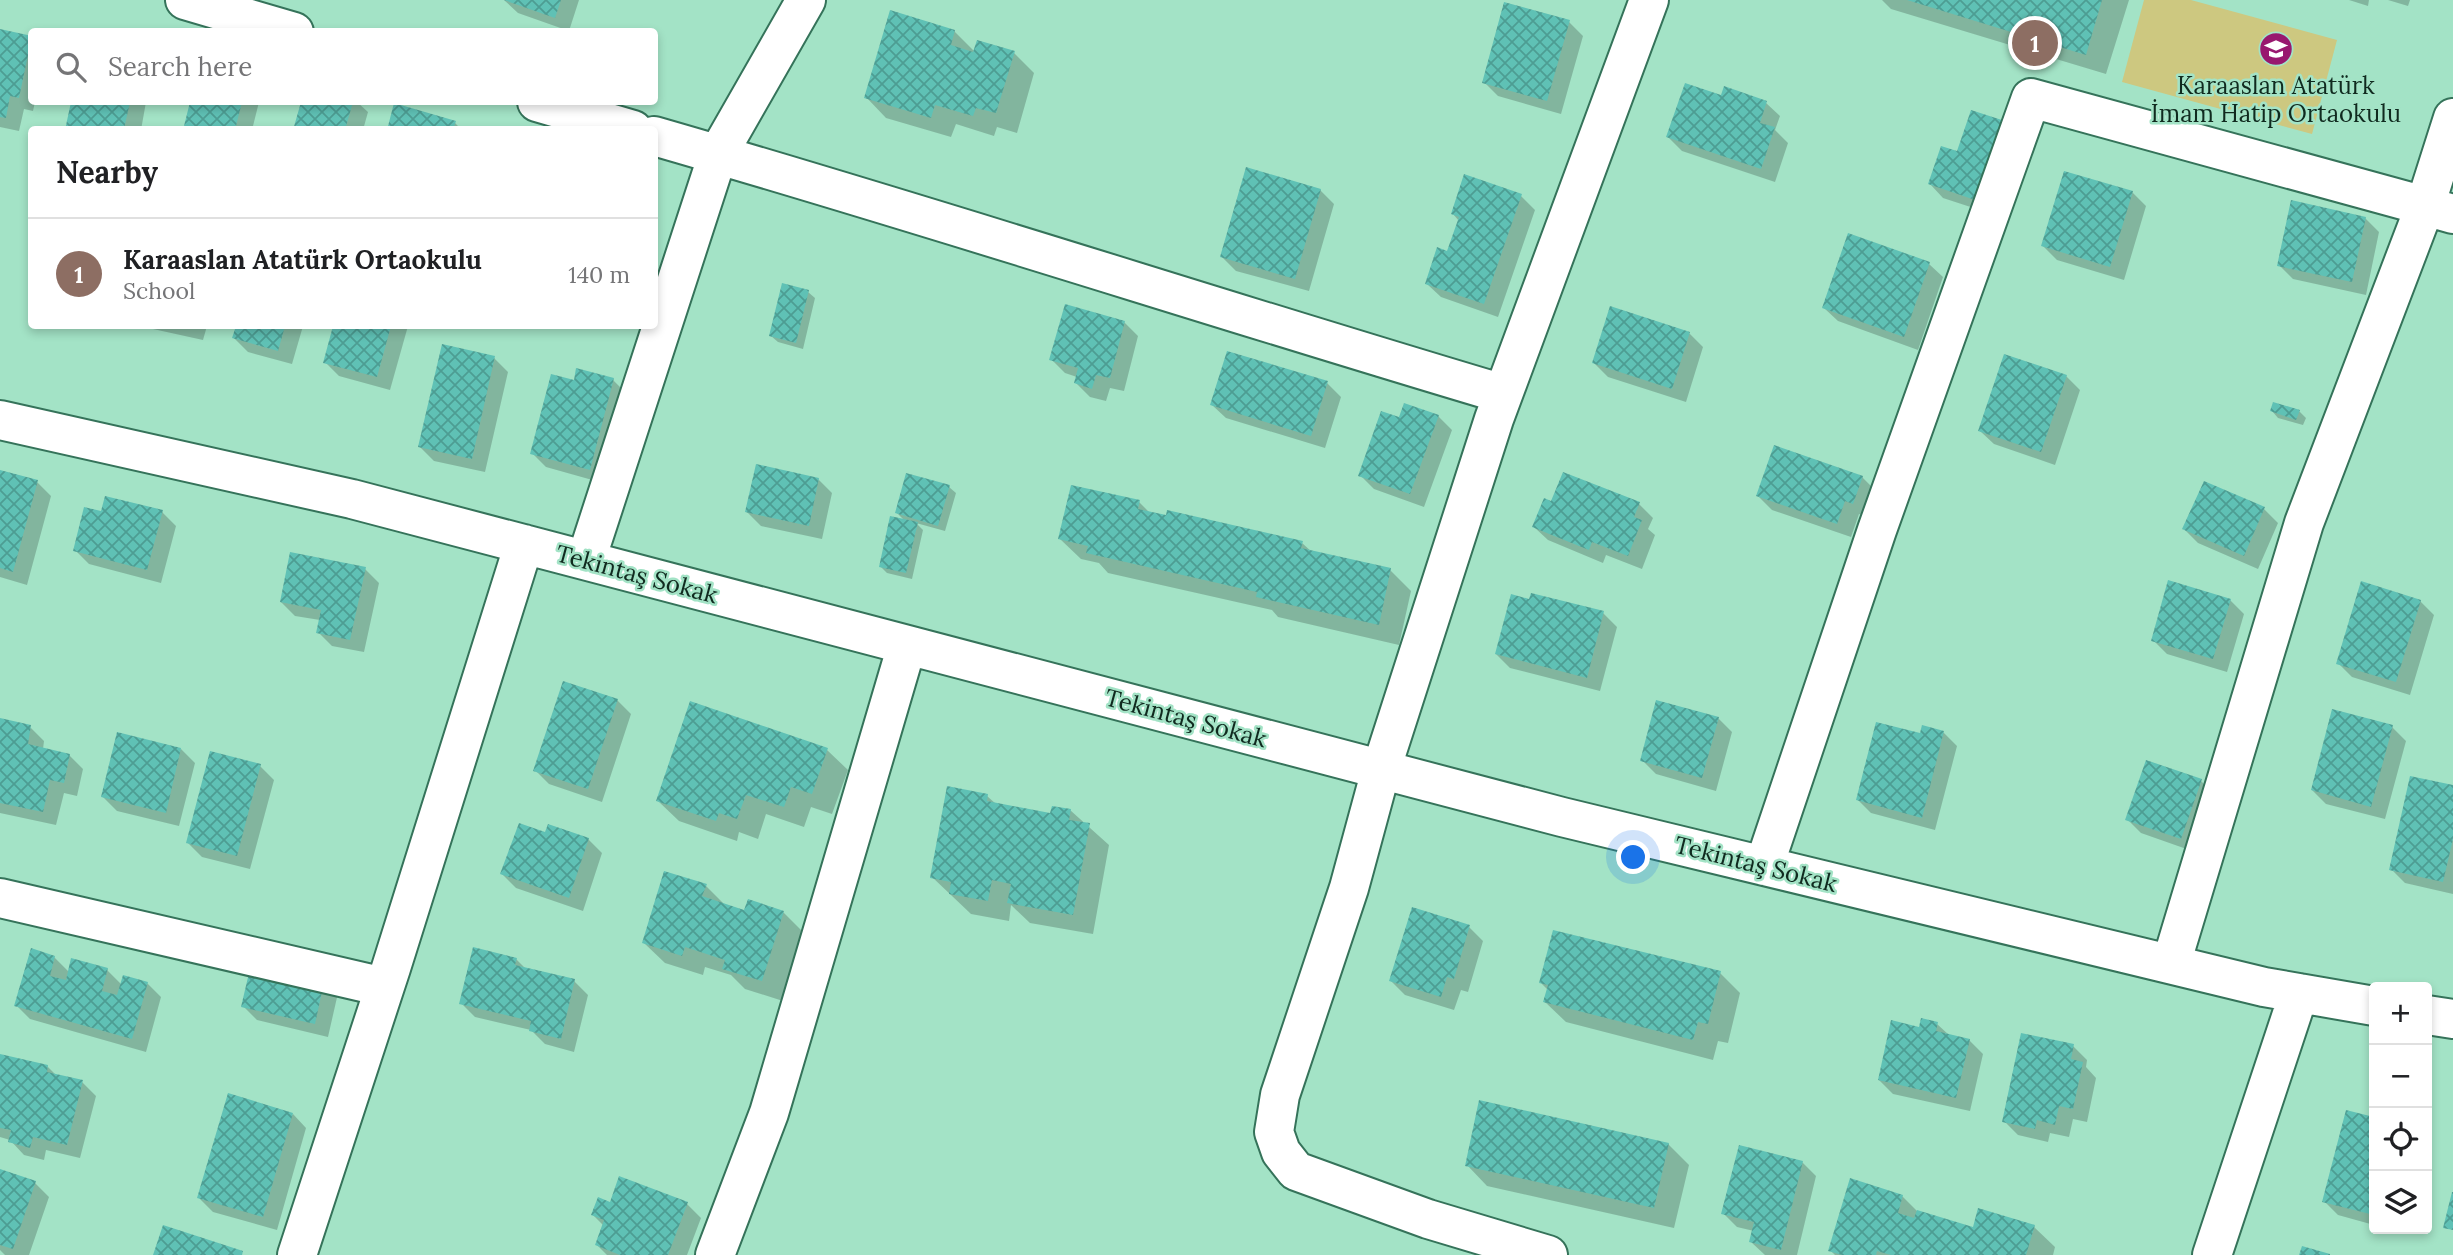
<!DOCTYPE html>
<html lang="en">
<head>
<meta charset="utf-8">
<style>
  :root { --surface:#fff; --page:#f2f2f2; --text:#202124; --muted:#757577; --line:#e0e0e0; --accent:#98186f }
  body { margin:0; font-family:Lora,serif; background:var(--page); color:var(--text) }
  .controls { position:absolute; right:21px; bottom:21px; display:grid; overflow:hidden; border-radius:7px; box-shadow:0 4px 10px #0003 }
  .controls button { width:63px; height:63px; display:grid; place-items:center; padding:0; border:0; border-bottom:2px solid var(--line); background:var(--surface); color:var(--text); font:35px sans-serif }
  .you { position:absolute; left:1634px; top:858px; width:24px; height:24px; margin:-18px; border:5px solid #fff; border-radius:50%; background:#1a73e8; box-shadow:0 0 0 10px #1a73e833 }
  .badge { display:grid; place-items:center; width:46px; height:46px; border-radius:50%; background:var(--accent); color:#fff; font-size:23px; font-weight:700 }
  .pin { position:absolute; translate:-50% -50%; border:4px solid #fff; box-shadow:0 2px 7px #0006 }
  .list { margin:0; padding:0; list-style:none }
  h2 { display:flex; justify-content:space-between; align-items:center; height:91px; margin:0; padding:0 28px; font-size:30px }
  h2 small { font-size:23px; font-weight:400; color:var(--muted) }
  .list li { display:grid; grid-template-columns:46px 1fr auto; gap:21px; align-items:center; box-sizing:border-box; height:112px; padding:0 28px; border-top:2px solid var(--line) }
  .list b { display:block; font-size:26px; white-space:nowrap }
  .list p { margin:0; font-size:23px; white-space:nowrap; color:var(--muted) }
  .list em { font-size:23px; font-style:normal; color:var(--muted) }
  .icon { flex:none; width:38px; height:38px; fill:none; stroke:currentColor; stroke-width:2; stroke-linecap:round; stroke-linejoin:round }
  .map { position:relative; flex:none; width:2453px; height:1255px; overflow:hidden }
  .search { position:absolute; background:var(--surface); box-shadow:0 4px 10px #0003; left:28px; top:28px; width:630px; height:77px; display:flex; align-items:center; gap:18px; box-sizing:border-box; padding:0 24px; border-radius:7px; color:var(--muted); font-size:26px }
  .panel { position:absolute; background:var(--surface); box-shadow:0 4px 10px #0003; left:28px; top:126px; width:630px; height:203px; border-radius:7px }
  .map>svg:first-child { display:block }
  .green { fill:#cdc880 }
  .shadow { fill:#0003 }
  .building { fill:url(#building-cross-hatch) }
  .lines { fill:none; stroke-linecap:round; stroke-linejoin:round }
  .minor-casing { stroke:#35735a; stroke-width:42 }
  .minor { stroke:#fff; stroke-width:38 }
  .labels { text-anchor:middle; dominant-baseline:central; stroke-width:5; stroke-linejoin:round; paint-order:stroke }
  .poi-label { font-size:24px; fill:#102a1f; stroke:#a3e3c6 }
  .street-label { font-size:24px; fill:#102a1f; stroke:#a3e3c6 }
</style>
</head>
<body>
<div class="map">
<svg width="2453" height="1255" viewBox="0 0 2453 1255">
  <defs>
    <pattern id="building-cross-hatch" width="8" height="8" patternUnits="userSpaceOnUse" patternTransform="scale(1.75)"><rect width="8" height="8" fill="#5fc1b5"/><path d="M0 0l8 8M0 8l8-8" fill="none" stroke="#4d9d93"/></pattern>
  </defs>
  <rect width="100%" height="100%" fill="#a3e3c6"/>
  <!-- green -->
  <path class="green" d="M2144 0H2191L2337 40 2312 134 2122 82Z"/>
  <!-- shadow -->
  <path class="shadow" d="M504 0H579L569 31 518 13Z
    M1882 0H2129L2106 74 1891 9Z
    M2349 0H2369L2368 6Z
    M2388 0H2410L2408 6Z
    M1569 22 1583 36 1561 114 1498 96 1484 82Z
    M0 31 32 37V102H35L33 111 24 109 19 131 0 127Z
    M954 31 975 52 1014 53 1034 73 1017 133 997 127 994 136 956 124 951 137 886 118 866 97Z
    M1722 97 1766 103 1780 116 1775 130 1788 143 1775 182 1682 151 1668 137Z
    M72 102H146L141 130H66Z
    M192 102H259L252 130H185Z
    M303 102H357L368 112 363 130H295Z
    M455 123 462 130H388Z
    M1942 148 1995 215 1943 198 1930 184Z
    M1320 190 1334 204 1309 291 1236 271 1222 257Z
    M2132 192 2146 206 2124 280 2057 260 2043 246Z
    M1521 196 1535 210 1498 317 1441 297 1427 284 1448 253 1459 221 1453 214Z
    M2365 218 2379 232 2366 295 2293 279 2279 265Z
    M1929 264 1943 277 1918 350 1838 321 1824 308Z
    M808 292 815 298 803 349 778 342 771 336Z
    M1124 322 1138 336 1124 391 1110 388 1106 401 1090 397 1076 383 1077 377 1065 373 1051 359Z
    M150 326H207L203 340 153 329Z
    M238 326H303L292 364 248 352 234 338Z
    M335 326H408L390 390 339 376 325 362Z
    M1689 333 1703 347 1686 402 1608 377 1594 363Z
    M494 358 508 372 485 472 434 461 420 447Z
    M2066 376 2080 390 2055 465 1994 444 1980 431Z
    M613 380 627 394 603 483 546 467 532 453 575 382Z
    M1327 383 1341 397 1325 448 1226 418 1212 405Z
    M2272 411H2299L2306 418 2303 425 2278 418Z
    M1438 416 1452 430 1424 507 1374 489 1360 475 1400 419Z
    M0 472 37 482 51 496 27 585 0 577Z
    M1862 477 1876 491 1867 517 1859 514 1851 537 1772 510 1758 496Z
    M818 479 832 493 822 539 761 526 747 512Z
    M949 487 956 493 945 531 916 523 923 530 912 579 887 573 881 567 905 521 897 513Z
    M1139 502 1151 514 1302 543 1312 552 1390 570 1411 591 1399 645 1278 617 1272 610 1108 573 1099 563 1081 559 1060 539Z
    M1552 503 1639 504 1653 518 1648 529 1655 535 1642 569 1606 555 1603 563 1548 540 1534 527Z
    M2264 509 2278 523 2258 569 2198 543 2184 529Z
    M162 512 176 526 161 583 89 564 75 550 102 513Z
    M365 569 379 583 364 652 332 646 318 632 320 620 295 616 281 602Z
    M2230 600 2244 614 2227 672 2167 654 2153 640Z
    M2420 601 2434 615 2410 695 2352 677 2338 663Z
    M1603 613 1617 627 1600 691 1510 668 1496 654Z
    M617 700 631 714 602 802 549 784 535 770Z
    M1718 718 1732 732 1716 791 1656 774 1642 760Z
    M0 720 30 727 44 741 43 749 69 755 83 769 77 796 64 793 56 825 0 813Z
    M2392 727 2406 741 2385 819 2326 804 2312 790Z
    M1943 732 1957 746 1935 830 1871 813 1858 800 1922 735Z
    M181 749 195 763 179 826 117 811 103 797Z
    M827 750 848 770 832 814 811 807 804 827 766 814 758 839 739 832 737 841 679 821 658 801Z
    M260 766 274 780 250 869 202 857 188 843Z
    M2201 781 2215 795 2195 852 2141 833 2127 819Z
    M2453 787V894L2405 883 2391 869Z
    M987 796 996 804 1052 815 1070 810 1109 845 1093 934 1030 923 1011 905 1009 921 971 914 932 877Z
    M588 839 602 853 583 911 516 888 502 874Z
    M706 886 725 905 746 912H783L804 933 783 1001 745 989 731 975 705 967 703 975 665 963 644 943Z
    M1469 927 1483 941 1468 992 1461 990 1454 1010 1405 995 1391 981Z
    M54 957 69 972 107 970 122 985 147 983 161 997 146 1052 30 1019 16 1005Z
    M516 959 526 969 574 981 588 995 574 1052 545 1044 531 1030 475 1017 461 1003Z
    M1720 973 1740 993 1728 1043 1718 1041 1713 1060 1566 1022 1545 1002 1548 990 1541 983Z
    M325 979 338 993 328 1037 257 1020 243 1006Z
    M1937 1024 1949 1035 1969 1040 1983 1054 1970 1111 1893 1094 1879 1080 1920 1029Z
    M2073 1046 2087 1060 2086 1067 2096 1078 2087 1122 2073 1119 2069 1137 2050 1133 2048 1142 2018 1135 2004 1121Z
    M0 1055 47 1066 57 1076 82 1082 96 1096 80 1158 46 1150 44 1160 24 1155 10 1140 0 1137Z
    M2348 1112 2374 1119V1225L2338 1215 2324 1201Z
    M293 1114 306 1128 277 1230 213 1212 199 1198Z
    M1668 1144 1689 1165 1674 1228 1487 1186 1467 1165Z
    M1802 1162 1816 1176 1797 1255H1765L1751 1242 1754 1231 1737 1227 1723 1213Z
    M0 1171 35 1183 49 1197 29 1255H5L0 1250Z
    M1902 1196 1918 1212 1974 1229 2034 1227 2055 1247 2053 1255H1835L1830 1250Z
    M611 1204H687L701 1218 687 1255H607L597 1245 604 1226 593 1215Z
    M2390 1229H2407L2406 1233Z"/>
  <!-- building -->
  <path class="building" d="M504 0H561L555 18Z
    M1907 0H2102L2086 55Z
    M1504 2 1570 20 1547 101 1482 83Z
    M890 10 955 30 951 45 973 52 977 40 1015 51 996 113 976 108 973 116 935 105 931 118 864 98Z
    M0 29 32 36 19 98 10 96 6 118 0 117Z
    M1685 83 1721 95 1724 86 1767 101 1760 123 1775 127 1761 169 1666 137Z
    M71 102H130L124 129 65 130Z
    M190 102H242L235 130H183Z
    M301 102H353L345 130H293Z
    M394 103 456 121 453 130H387Z
    M1971 110 2008 122 1981 202 1928 184 1941 146 1957 151Z
    M1246 167 1321 189 1295 279 1220 257Z
    M2064 171 2133 191 2110 267 2041 246Z
    M1464 174 1522 194 1484 304 1425 284 1437 247 1447 251 1459 217 1451 214Z
    M2291 200 2366 217 2352 282 2277 266Z
    M1848 233 1930 262 1904 337 1822 308Z
    M782 283 809 290 796 343 769 336Z
    M1065 304 1125 321 1110 378 1096 375 1092 389 1074 383 1078 368 1049 360Z
    M1610 306 1690 332 1672 389 1592 363Z
    M236 326H285L278 351 232 338Z
    M333 326H391L377 377 323 363Z
    M442 344 495 356 472 459 418 447Z
    M1227 351 1328 381 1311 436 1210 405Z
    M2004 354 2067 375 2041 452 1978 431Z
    M576 368 614 378 590 470 530 454 551 374 574 380Z
    M2273 402 2300 410 2296 420 2270 411Z
    M1404 403 1439 415 1410 494 1358 476 1381 411 1399 417Z
    M1774 445 1863 476 1853 504 1845 501 1837 524 1756 496Z
    M756 464 819 478 809 526 745 512Z
    M0 470 38 480 13 572 0 568Z
    M1563 472 1640 502 1634 517 1642 520 1628 556 1592 542 1589 550 1532 527 1544 498 1551 501Z
    M906 473 950 485 938 526 895 513Z
    M2204 481 2265 507 2244 556 2182 529Z
    M1071 485 1140 500 1138 509 1166 515 1167 510 1303 541 1301 548 1391 568 1379 625 1256 597 1257 592 1086 553 1088 546 1058 539Z
    M105 496 163 510 147 570 73 551 84 507 101 511Z
    M890 516 918 522 906 573 879 567Z
    M290 552 366 567 350 640 316 633 321 610 280 602Z
    M2168 580 2231 599 2213 659 2151 641Z
    M2361 581 2421 600 2396 682 2336 664Z
    M1531 593 1604 611 1587 678 1495 654 1511 594 1529 599Z
    M563 681 618 699 588 789 533 771Z
    M1656 700 1719 717 1702 778 1640 761Z
    M690 701 828 748 812 794 791 787 784 807 746 795 737 819 719 813 716 821 656 801Z
    M2332 709 2393 725 2371 807 2311 790Z
    M0 718 31 725 28 744 70 754 64 783 50 780 43 812 0 803Z
    M1876 722 1920 733 1922 725 1944 731 1922 818 1856 800Z
    M117 732 181 748 166 813 101 797Z
    M210 751 261 764 237 856 186 843Z
    M2146 760 2202 779 2181 839 2125 820Z
    M2410 776 2453 785V839L2443 882 2389 870Z
    M947 786 988 794 987 801 1050 813 1052 806 1071 809 1069 820 1090 823 1073 915 1007 903 1011 884 992 880 988 901 949 894 951 882 930 878Z
    M519 823 545 832 548 824 589 838 569 898 500 874Z
    M664 871 707 884 702 896 744 910 748 899 784 911 762 981 722 969 725 960 685 947 682 956 642 943Z
    M1412 907 1470 925 1454 979 1447 977 1441 997 1389 981Z
    M1553 930 1721 971 1708 1024 1698 1022 1693 1040 1543 1002 1548 985 1539 983Z
    M473 947 517 958 515 965 575 979 561 1039 529 1031 531 1021 459 1004Z
    M31 948 55 956 50 976 66 980 71 958 108 968 102 991 117 995 123 975 148 982 132 1039 14 1006Z
    M252 960 325 978 315 1024 241 1007Z
    M1921 1018 1938 1022 1936 1031 1970 1039 1956 1098 1878 1080 1891 1020 1919 1027Z
    M2021 1033 2074 1044 2071 1059 2083 1062 2073 1109 2059 1106 2055 1125 2037 1120 2035 1129 2002 1122Z
    M0 1054 48 1065 47 1072 83 1080 67 1145 33 1137 30 1148 8 1142 11 1130 0 1128Z
    M228 1093 293 1113 263 1217 197 1198Z
    M1479 1100 1669 1143 1654 1208 1465 1166Z
    M2346 1110 2374 1117V1215L2322 1202Z
    M1739 1145 1803 1161 1781 1250 1749 1242 1754 1222 1721 1214Z
    M0 1169 36 1181 13 1249 0 1245Z
    M619 1176 688 1202 668 1255H620L595 1245 604 1220 591 1215 598 1197 610 1202Z
    M1850 1178 1903 1195 1898 1213 1914 1218 1917 1210 1973 1227 1978 1208 2035 1225 2026 1255H1891L1877 1251 1876 1255H1842L1828 1251Z
    M2452 1192H2453V1230L2443 1228Z
    M163 1225 243 1251 242 1255H153Z
    M2302 1246 2330 1254V1255H2299Z"/>
  <g class="lines">
    <!-- minor casing -->
    <g class="minor-casing">
      <path id="minor" d="M185 0 294 32
        M537 102 633 130
        M2453 118 2425 206 2453 214
        M654 136C939 218 1220 310 1503 394
        M0 420 352 499 1562 817 2264 987 2374 1006
        M586 560 718 154 806 0
        M1764 866 1877 530 2031 98 2425 206 2304 523 2171 964
        M0 898 384 987
        M2427 1015 2453 1019
        M297 1255 391 968 524 544
        M715 1255 769 1113 907 645
        M1548 1255 1428 1219 1296 1171 1281 1152 1274 1132 1280 1095 1349 888 1381 770 1494 419 1649 0
        M2212 1255 2299 993"/>
    </g>
    <!-- minor -->
    <use href="#minor" class="minor"/>
  </g>
  <!-- icons -->
  <defs>
    <g id="school-disc" transform="scale(1.75)"><circle r="9.5" fill="#98186f" stroke="#a3e3c6"/><path d="M0-5L7-2L0 1L-7-2ZM-4 1L0 2.5L4 1V4Q0 6-4 4Z" fill="#fff"/></g>
  </defs>
  <g fill-rule="evenodd">
    <use href="#school-disc" x="2276" y="49"/>
  </g>
  <g class="labels">
    <!-- poi labels -->
    <g class="poi-label">
      <text x="2276" y="85">Karaaslan Atatürk<tspan x="2276" dy="28">İmam Hatip Ortaokulu</tspan></text>
    </g>
    <!-- street labels -->
    <g class="street-label">
      <text transform="translate(637 574) rotate(15)">Tekintaş Sokak</text>
      <text transform="translate(1186 718) rotate(15)">Tekintaş Sokak</text>
      <text transform="translate(1756 864) rotate(14)">Tekintaş Sokak</text>
    </g>
  </g>
</svg>
<div class="controls">
<button>+</button>
<button>−</button>
<button><svg class="icon" aria-label="locate" viewBox="0 0 24 24"><circle cx="12" cy="12" r="6"/><path d="M12 2v4M12 18v4M2 12h4M18 12h4"/></svg></button>
<button><svg class="icon" aria-label="layers" viewBox="0 0 24 24"><path d="M12 4l9 5-9 5-9-5zM3 14l9 5 9-5"/></svg></button>
</div>
<div class="you"></div>
<div class="pin badge" style="left:2035px;top:43px;background:#8d6e63">1</div>
<div class="search"><svg class="icon" aria-label="search" viewBox="0 0 24 24"><circle cx="10" cy="10" r="6"/><path d="M15 15l6 6"/></svg>Search here</div>
<section class="panel">
<h2>Nearby<small></small></h2>
<ul class="list">
<li><span class="badge" style="background:#8d6e63">1</span><div><b>Karaaslan Atatürk Ortaokulu</b><p>School</p></div><em>140 m</em></li>
</ul>
</section>
</div>
</body>
</html>
